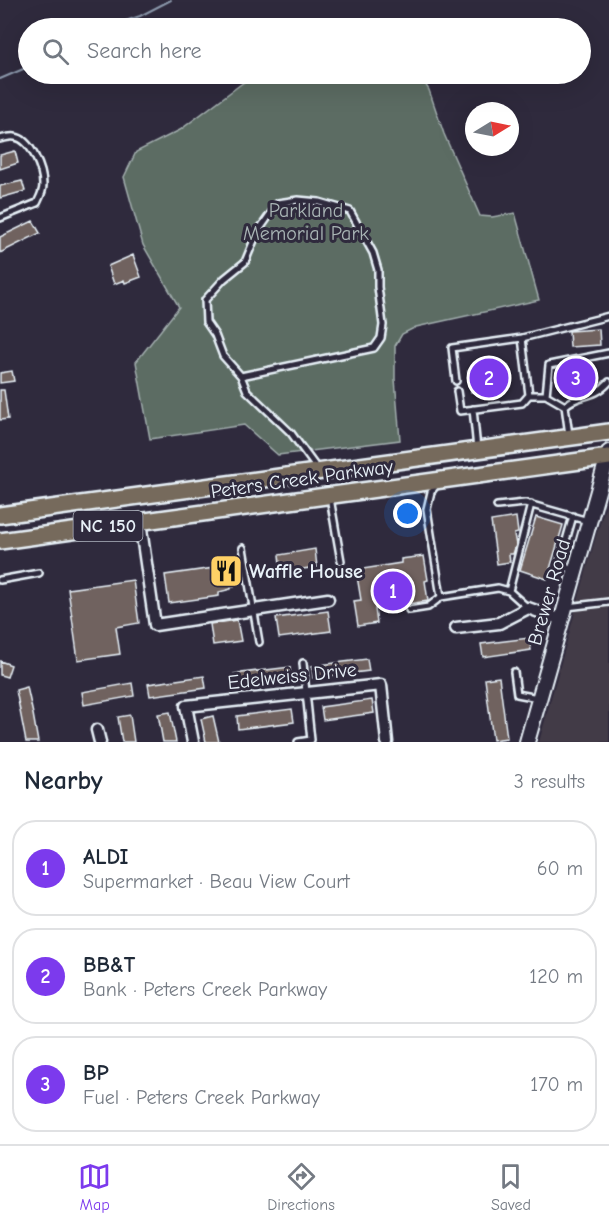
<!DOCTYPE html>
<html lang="en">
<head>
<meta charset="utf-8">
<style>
  :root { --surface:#fff; --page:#f2f2f3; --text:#1f2937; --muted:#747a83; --line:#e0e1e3; --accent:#7c3aed }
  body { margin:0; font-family:"Comic Neue",sans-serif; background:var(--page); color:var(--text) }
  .compass { position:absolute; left:465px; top:102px; width:54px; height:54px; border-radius:50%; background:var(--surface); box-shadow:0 6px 24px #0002; rotate:80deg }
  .you { position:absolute; left:408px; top:514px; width:21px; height:21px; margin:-15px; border:4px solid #fff; border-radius:50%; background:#1a73e8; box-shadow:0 0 0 9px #1a73e833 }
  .badge { display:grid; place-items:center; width:39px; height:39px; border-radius:50%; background:var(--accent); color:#fff; font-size:20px; font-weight:700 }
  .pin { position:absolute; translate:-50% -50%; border:3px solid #fff; box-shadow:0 2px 6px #0006 }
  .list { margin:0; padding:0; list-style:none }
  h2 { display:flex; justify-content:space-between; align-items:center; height:78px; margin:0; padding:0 24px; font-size:26px }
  h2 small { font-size:20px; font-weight:400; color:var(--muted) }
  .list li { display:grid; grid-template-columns:39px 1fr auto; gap:18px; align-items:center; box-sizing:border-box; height:96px; margin:0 12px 12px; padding:0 12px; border:2px solid var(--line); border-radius:24px }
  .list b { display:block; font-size:22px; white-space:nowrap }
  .list p { margin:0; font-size:20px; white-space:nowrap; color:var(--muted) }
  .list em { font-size:20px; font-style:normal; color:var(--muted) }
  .icon { flex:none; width:33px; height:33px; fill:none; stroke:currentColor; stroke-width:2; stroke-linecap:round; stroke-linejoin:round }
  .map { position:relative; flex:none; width:609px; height:742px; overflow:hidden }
  .search { position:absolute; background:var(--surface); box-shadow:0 6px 24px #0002; left:18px; right:18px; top:18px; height:66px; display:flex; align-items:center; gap:15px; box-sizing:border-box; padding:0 21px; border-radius:33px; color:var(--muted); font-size:22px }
  .sheet { height:402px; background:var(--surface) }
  nav { display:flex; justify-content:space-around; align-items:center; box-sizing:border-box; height:84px; border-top:2px solid var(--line); background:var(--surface); font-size:16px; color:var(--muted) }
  nav a { display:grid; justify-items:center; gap:3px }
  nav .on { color:var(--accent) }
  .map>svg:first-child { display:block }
  .built { fill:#423b47 }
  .green { fill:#5c6c63; stroke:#a2aeae; stroke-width:1.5 }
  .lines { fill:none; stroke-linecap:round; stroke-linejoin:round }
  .stream { stroke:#8c99ac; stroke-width:2 }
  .building { fill:#70625e; stroke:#e8f1f8; stroke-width:1.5 }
  .lane-casing { stroke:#e8f1f8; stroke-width:10 }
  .street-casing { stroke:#e8f1f8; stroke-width:15 }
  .secondary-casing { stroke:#e8f1f8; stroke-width:18 }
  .primary-casing { stroke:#e8f1f8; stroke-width:20 }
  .lane { stroke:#2f2a3d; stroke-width:5 }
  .street { stroke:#2f2a3d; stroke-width:10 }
  .secondary { stroke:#2f2a3d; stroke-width:14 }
  .primary { stroke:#766a5c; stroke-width:15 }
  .labels { text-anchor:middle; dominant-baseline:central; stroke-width:6; stroke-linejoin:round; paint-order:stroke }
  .shield { fill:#2f2a3d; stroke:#b0b5c0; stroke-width:1.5 }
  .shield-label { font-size:18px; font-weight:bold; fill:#e8f1f8 }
  .park-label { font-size:20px; fill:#a9b5b5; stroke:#2f2a3d }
  .street-label { font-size:20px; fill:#e8f1f8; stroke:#2f2a3d }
  .poi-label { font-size:20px; font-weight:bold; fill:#e8f1f8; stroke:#2f2a3d; text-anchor:start }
</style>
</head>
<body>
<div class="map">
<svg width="609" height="742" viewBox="0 0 609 742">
  <rect width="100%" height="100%" fill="#2f2a3d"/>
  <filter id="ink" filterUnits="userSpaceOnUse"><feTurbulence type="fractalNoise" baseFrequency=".0167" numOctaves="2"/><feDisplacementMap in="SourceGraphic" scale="12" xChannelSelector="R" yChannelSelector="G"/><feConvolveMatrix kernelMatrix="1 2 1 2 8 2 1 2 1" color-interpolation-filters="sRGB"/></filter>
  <g filter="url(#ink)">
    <!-- built -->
    <path class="built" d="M609 495V742H539L596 536Z"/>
    <!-- green -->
    <path class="green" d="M285 74H419L429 90 444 134 480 216 492 217 515 213 539 300 416 327 402 334 395 346V379L400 440 278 455 244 425 150 439 136 362 179 307 143 245 124 177 136 152 180 130 244 82Z"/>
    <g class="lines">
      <!-- stream -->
      <path class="stream" d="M105 28 140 16 171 0
        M0 79 28 67"/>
    </g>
    <!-- building -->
    <path class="building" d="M15 151 18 163 0 169V155Z
      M22 181 25 191 0 198V186Z
      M33 221 40 233 0 253V237Z
      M133 255 141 277 125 283 124 280 114 284 108 266Z
      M599 329 600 345 570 347 569 331Z
      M508 366 511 386 471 392 468 371Z
      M12 371 14 381 0 383V373Z
      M0 390H4L8 419 0 420Z
      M516 517 518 533 514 534 516 545 513 554H509L510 562 497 564 491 521Z
      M536 517 563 525 547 579 520 570Z
      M315 549 317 567 281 572 279 555Z
      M229 555 234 587H231V589L219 592V596L169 603 165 575 221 567 220 557Z
      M424 556 428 580 425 581 428 601 375 609 377 623 358 626 354 601 361 600 356 570 401 563V559Z
      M133 580 139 623 116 627 120 654 78 660 68 589Z
      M328 611 331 631 279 638 276 618Z
      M237 620 241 641 213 645 210 624Z
      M529 638 531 650 483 657 481 644Z
      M367 659 369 671 313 678 312 666Z
      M0 661 11 665 7 677 0 675Z
      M290 667 291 679 236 687 234 674Z
      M204 676 206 688 150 696 148 684Z
      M499 677 507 738 493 740 485 679Z
      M132 683 134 696 84 705 82 692Z
      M27 687 33 714 38 742H26L16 690Z
      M372 700 374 713 323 720 321 707Z
      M292 709 294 722 238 729 237 716Z
      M170 712 176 742H163L158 714Z
      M130 715 134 742H122L118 717Z
      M213 716 219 742H206L201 719Z"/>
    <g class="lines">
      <!-- lane casing -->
      <g class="lane-casing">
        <path id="lane" d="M0 139C4 138 10 136 15 137 31 139 43 170 43 185 43 192 40 197 37 203L0 218
          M298 200 319 202 350 211 373 253 378 270V287L383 325 381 338 374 348 241 376 223 356 215 335 206 322 205 300 224 279 245 262 257 233 278 203Z
          M241 376 247 391 291 433 318 470
          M456 381 452 348 522 338 609 316
          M457 391 460 411 522 403 529 395 522 338
          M529 395H546
          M565 406C578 393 593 400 609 382
          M473 409 477 449
          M569 435 565 406 546 395 549 365 609 353
          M330 498 341 561
          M497 506 525 503 588 521
          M573 516 559 565 574 570
          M243 548 259 642
          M0 580 39 573
          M509 591 531 504
          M441 597 498 588 509 591 528 608
          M567 607 609 602
          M409 610 428 607 441 597 427 509 431 492 437 484
          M514 672 517 694 538 698
          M298 742 311 740 303 663"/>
      </g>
      <!-- street casing -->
      <g class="street-casing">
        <path id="street" d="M140 522 155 625 328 599
          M456 628 499 623 528 608 562 620
          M97 730 100 742
          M193 742 186 706 381 685 387 742"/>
      </g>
      <!-- secondary casing -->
      <g class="secondary-casing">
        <path id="secondary" d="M527 742 609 452"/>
      </g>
      <!-- primary casing -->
      <g class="primary-casing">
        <path id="primary" d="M0 515 609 432
          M0 541 609 457"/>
      </g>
      <!-- lane -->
      <use href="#lane" class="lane"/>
      <!-- street -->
      <use href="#street" class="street"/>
      <!-- secondary -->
      <use href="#secondary" class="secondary"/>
      <!-- primary -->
      <use href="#primary" class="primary"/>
    </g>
  </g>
  <!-- icons -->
  <defs>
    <g id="restaurant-square" transform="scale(1.725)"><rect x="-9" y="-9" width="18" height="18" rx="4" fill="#ffd166" stroke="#2f2a3d"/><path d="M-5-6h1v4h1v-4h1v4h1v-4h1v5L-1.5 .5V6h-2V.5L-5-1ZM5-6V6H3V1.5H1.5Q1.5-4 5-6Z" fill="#111"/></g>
  </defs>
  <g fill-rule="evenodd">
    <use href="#restaurant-square" x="226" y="571"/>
  </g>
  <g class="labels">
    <!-- shield labels -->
    <rect class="shield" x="73.5" y="511" width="69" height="30" rx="4.5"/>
    <g class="shield-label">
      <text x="108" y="526">NC 150</text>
    </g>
    <!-- park labels -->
    <g class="park-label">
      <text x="306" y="210">Parkland<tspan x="306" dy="23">Memorial Park</tspan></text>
    </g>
    <!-- street labels -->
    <g class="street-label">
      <text transform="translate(302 479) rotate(-8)">Peters Creek Parkway</text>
      <text transform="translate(549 592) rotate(-74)">Brewer Road</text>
      <text transform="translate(292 676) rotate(-6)">Edelweiss Drive</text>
    </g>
    <!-- poi labels -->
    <g class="poi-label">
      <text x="249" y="571">Waffle House</text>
    </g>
  </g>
</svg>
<svg class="compass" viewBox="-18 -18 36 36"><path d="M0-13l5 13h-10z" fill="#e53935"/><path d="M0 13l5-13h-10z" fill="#747a83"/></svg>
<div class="you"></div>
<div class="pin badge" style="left:393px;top:591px">1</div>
<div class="pin badge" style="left:489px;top:378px">2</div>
<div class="pin badge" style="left:576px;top:378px">3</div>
<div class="search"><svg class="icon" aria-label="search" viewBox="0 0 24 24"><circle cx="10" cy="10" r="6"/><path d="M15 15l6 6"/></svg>Search here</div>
</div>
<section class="sheet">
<h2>Nearby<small>3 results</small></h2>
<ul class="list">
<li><span class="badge">1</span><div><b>ALDI</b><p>Supermarket · Beau View Court</p></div><em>60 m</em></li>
<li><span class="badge">2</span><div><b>BB&amp;T</b><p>Bank · Peters Creek Parkway</p></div><em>120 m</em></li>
<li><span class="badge">3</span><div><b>BP</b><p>Fuel · Peters Creek Parkway</p></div><em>170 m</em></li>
</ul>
</section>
<nav>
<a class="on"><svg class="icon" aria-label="map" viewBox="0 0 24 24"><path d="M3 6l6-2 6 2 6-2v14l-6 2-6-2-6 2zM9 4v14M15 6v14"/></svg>Map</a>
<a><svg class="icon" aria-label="directions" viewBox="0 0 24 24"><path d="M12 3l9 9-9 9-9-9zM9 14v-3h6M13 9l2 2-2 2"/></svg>Directions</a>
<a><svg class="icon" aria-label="saved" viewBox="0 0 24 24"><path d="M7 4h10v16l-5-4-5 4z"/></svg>Saved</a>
</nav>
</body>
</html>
